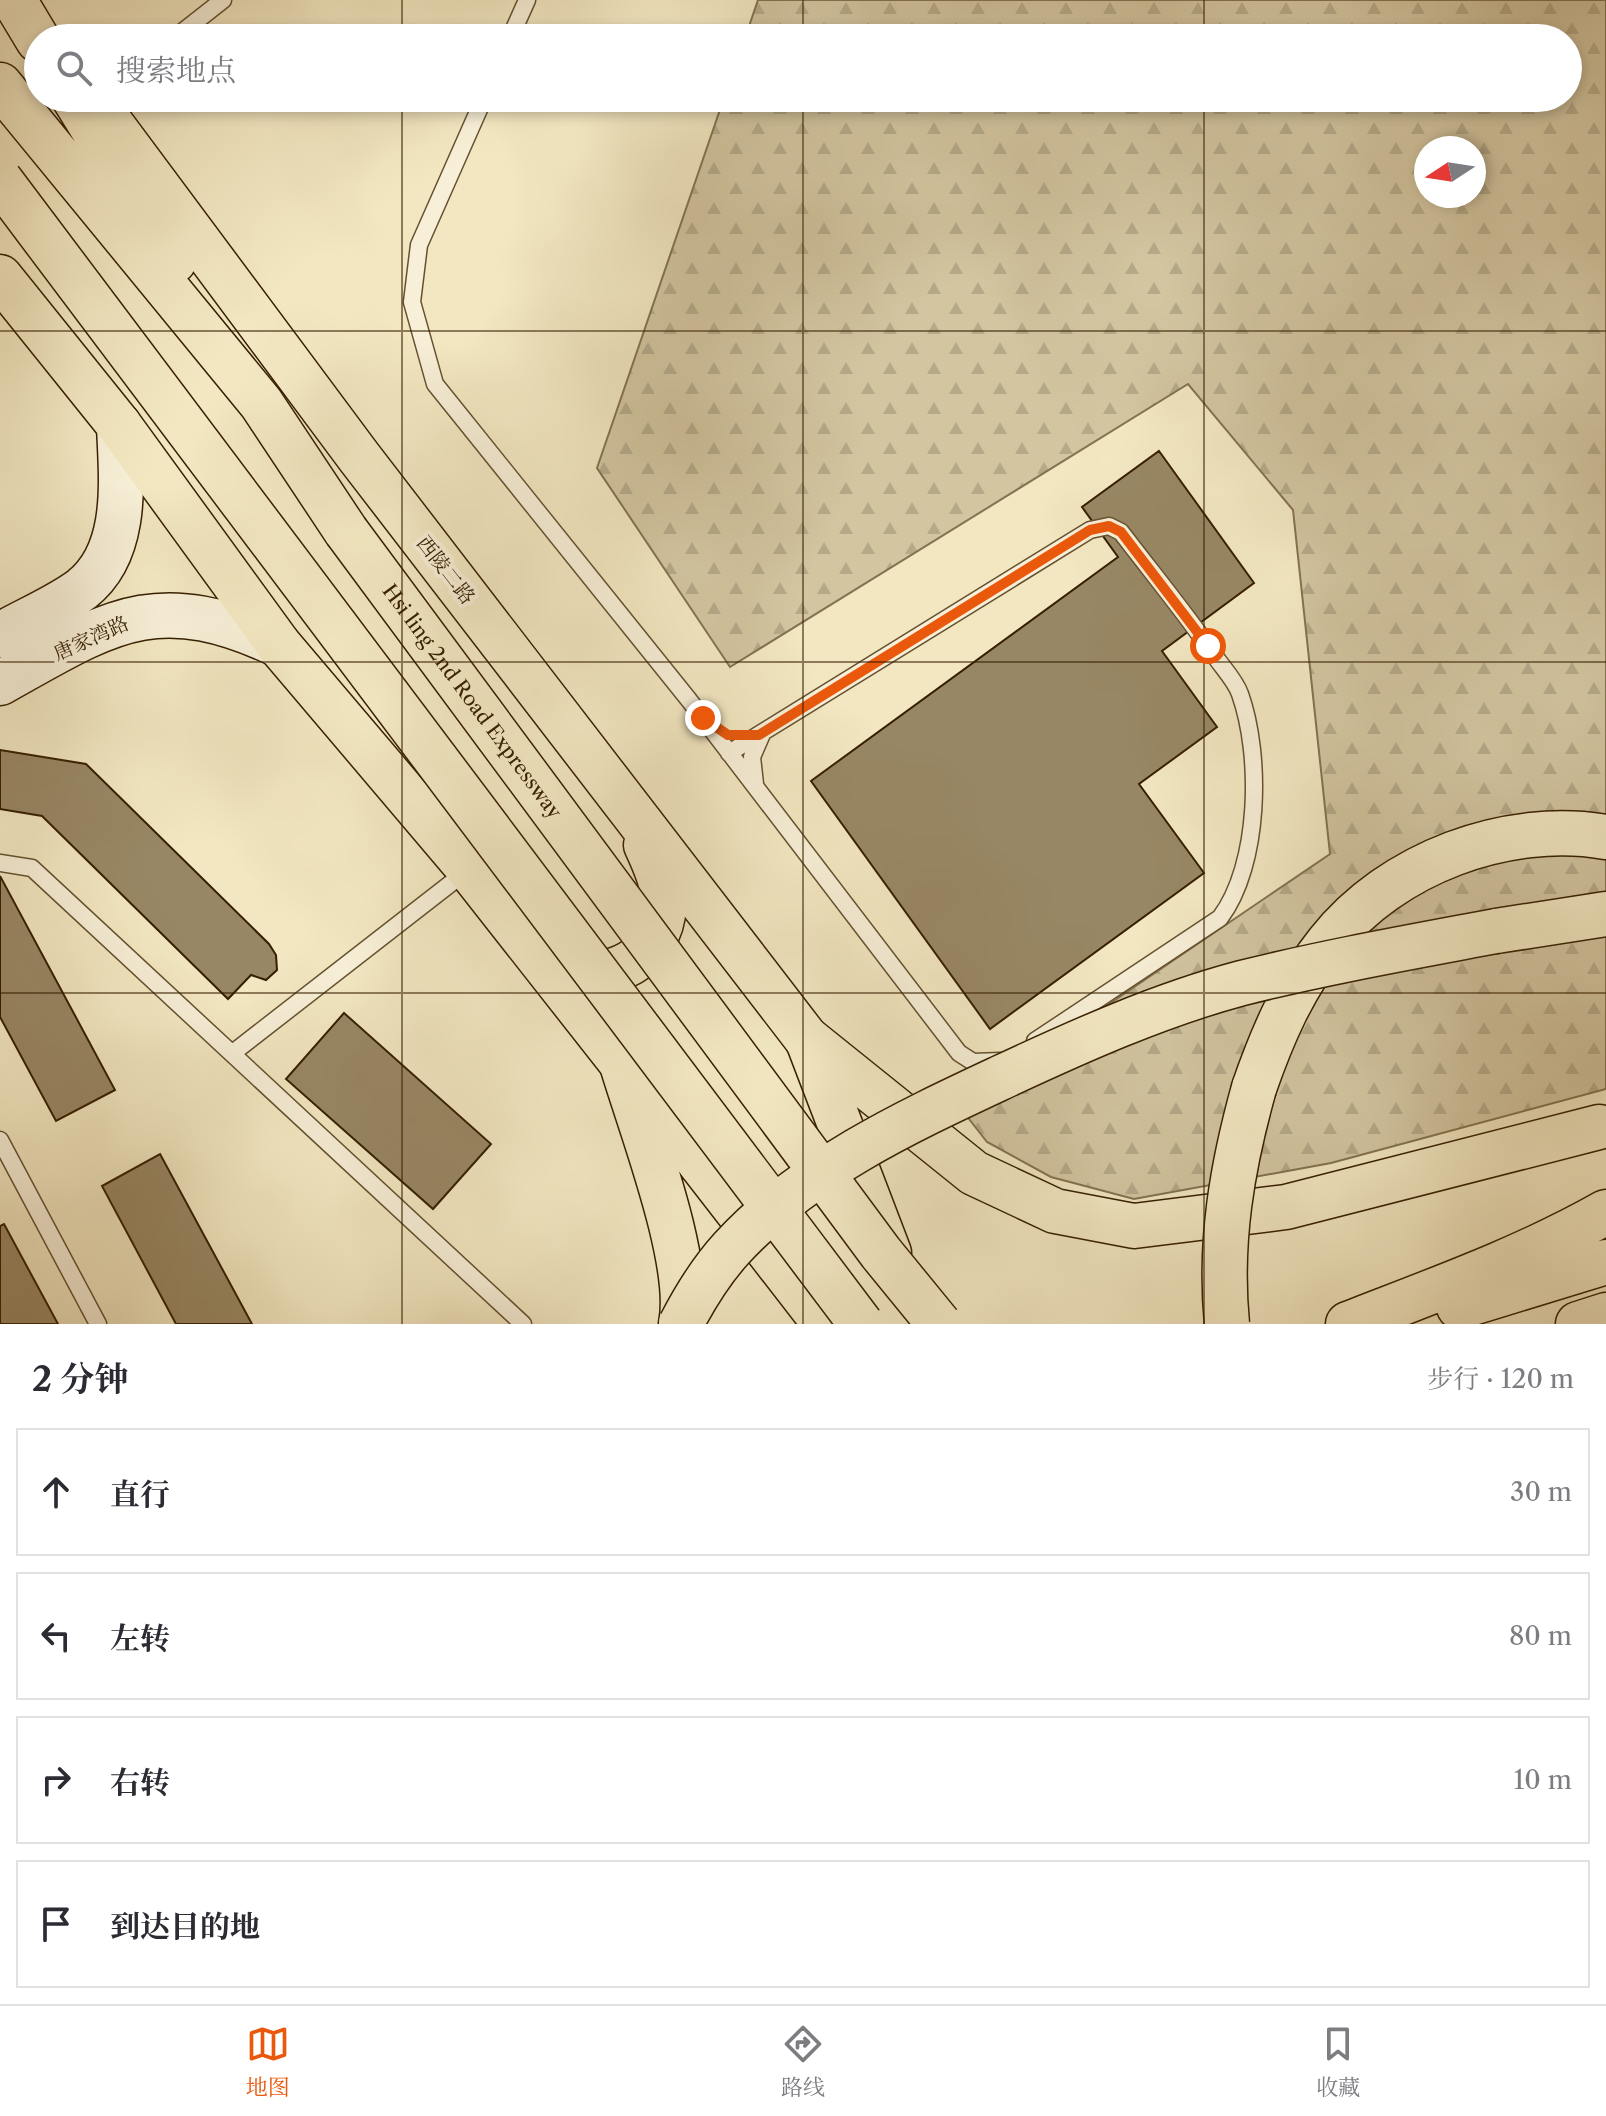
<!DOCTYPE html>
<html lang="zh">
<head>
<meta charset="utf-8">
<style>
  :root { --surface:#fff; --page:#f7f7f7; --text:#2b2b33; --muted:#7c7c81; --line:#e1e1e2; --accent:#ea580c }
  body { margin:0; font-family:"Libre Caslon Text","Noto Serif SC",serif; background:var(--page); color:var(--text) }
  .compass { position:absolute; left:1414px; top:136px; width:72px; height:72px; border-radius:50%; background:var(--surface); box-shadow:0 4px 12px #0003; rotate:258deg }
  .stop { position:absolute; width:24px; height:24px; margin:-18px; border:6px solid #ea580c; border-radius:50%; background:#fff }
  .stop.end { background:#ea580c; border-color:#fff; box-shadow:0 2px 8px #0008 }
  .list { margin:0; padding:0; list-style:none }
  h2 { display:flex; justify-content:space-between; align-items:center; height:104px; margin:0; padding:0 32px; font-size:34px }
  h2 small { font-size:26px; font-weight:400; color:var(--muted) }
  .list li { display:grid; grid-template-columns:52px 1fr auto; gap:24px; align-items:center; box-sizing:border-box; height:128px; margin:0 16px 16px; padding:0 16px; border:2px solid var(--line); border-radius:0px }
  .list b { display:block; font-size:30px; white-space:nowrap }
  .list em { font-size:26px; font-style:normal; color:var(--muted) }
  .icon { flex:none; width:44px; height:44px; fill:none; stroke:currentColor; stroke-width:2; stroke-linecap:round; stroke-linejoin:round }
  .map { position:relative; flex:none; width:1606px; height:1324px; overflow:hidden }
  .search { position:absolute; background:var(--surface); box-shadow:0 4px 12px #0003; left:24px; right:24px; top:24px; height:88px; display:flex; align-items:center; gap:20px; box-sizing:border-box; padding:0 28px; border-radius:44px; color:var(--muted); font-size:30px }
  .sheet { height:680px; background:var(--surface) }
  nav { display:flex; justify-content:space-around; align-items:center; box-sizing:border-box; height:112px; border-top:2px solid var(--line); background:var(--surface); font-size:22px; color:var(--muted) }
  nav a { display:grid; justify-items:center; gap:4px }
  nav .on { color:var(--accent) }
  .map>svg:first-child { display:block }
  .forest { fill:url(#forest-firs); stroke:#847250; stroke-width:2; fill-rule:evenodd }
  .building { fill:#988764; stroke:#361f00; stroke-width:2 }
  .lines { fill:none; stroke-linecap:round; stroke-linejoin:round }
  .service-casing { stroke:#655130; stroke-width:19 }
  .secondary-casing { stroke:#361f00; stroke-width:47 }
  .primary-casing { stroke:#361f00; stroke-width:47 }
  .trunk-casing { stroke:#361f00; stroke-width:47 }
  .motorway-casing { stroke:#361f00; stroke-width:47 }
  .service { stroke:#f7efd7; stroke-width:16 }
  .secondary { stroke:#f7efd7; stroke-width:44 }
  .primary { stroke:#f2e7c1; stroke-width:44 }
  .trunk { stroke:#f2e7c1; stroke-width:44 }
  .motorway { stroke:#f2e7c1; stroke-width:44 }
  .trunk-bridge-casing { stroke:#361f00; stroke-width:47; stroke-linecap:butt }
  .motorway-bridge-casing { stroke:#361f00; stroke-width:47; stroke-linecap:butt }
  .trunk-bridge { stroke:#f2e7c1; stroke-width:44 }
  .motorway-bridge { stroke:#f2e7c1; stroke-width:44 }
  .route { stroke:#ea580c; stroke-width:10 }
  .grid { fill:none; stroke:#361f00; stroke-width:2; stroke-opacity:0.55 }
  .labels { text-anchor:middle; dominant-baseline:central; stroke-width:8; stroke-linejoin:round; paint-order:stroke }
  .street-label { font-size:20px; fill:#361f00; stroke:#f7efd7 }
</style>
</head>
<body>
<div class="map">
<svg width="1606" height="1324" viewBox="0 0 1606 1324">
  <defs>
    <pattern id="forest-firs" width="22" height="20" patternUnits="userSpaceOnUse" patternTransform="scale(2)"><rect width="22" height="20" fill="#d2c5a0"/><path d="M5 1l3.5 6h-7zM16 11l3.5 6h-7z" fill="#b5a988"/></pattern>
  </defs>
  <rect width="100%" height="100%" fill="#f2e7c1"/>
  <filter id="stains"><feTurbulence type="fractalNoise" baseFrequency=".0025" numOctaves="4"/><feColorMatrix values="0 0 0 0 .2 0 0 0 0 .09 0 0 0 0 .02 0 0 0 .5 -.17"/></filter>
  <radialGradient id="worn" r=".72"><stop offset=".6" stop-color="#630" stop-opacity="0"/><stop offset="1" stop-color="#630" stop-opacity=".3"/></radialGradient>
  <!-- forest -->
  <path class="forest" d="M758 0H1606V1089L1331 1163 1134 1199 1051 1177 987 1142 959 1106 1330 854 1293 510 1188 384 730 667 597 468 724 98H1568V38H745ZM1426 148H1474V196H1426Z"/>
  <!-- building -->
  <path class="building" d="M1159 451 1254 583 1162 651 1217 727 1139 784 1204 873 990 1029 811 781 1118 557 1082 507Z
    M0 750 86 764 269 944 276 955 277 970 266 980 251 975 228 999 42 816 0 809Z
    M0 876 115 1090 56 1121 0 1017Z
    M344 1013 491 1144 433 1209 286 1079Z
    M160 1154 252 1324H176L102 1186Z
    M4 1224 58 1324H0V1226Z"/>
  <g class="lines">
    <!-- service casing -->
    <g class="service-casing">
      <path id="service" d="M181 33 223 0
        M510 38 527 0
        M484 98 419 245 412 302 435 384 689 700 959 1053 973 1062 1001 1061
        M729 753 1090 530 1109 526 1121 532C1153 574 1187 615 1217 659 1224 669 1236 682 1240 694 1262 756 1260 865 1220 918L1035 1041
        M755 784 752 757 762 734
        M0 863 32 868 523 1324
        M234 1052 468 870
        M0 1140 98 1324"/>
    </g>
    <!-- secondary casing -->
    <g class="secondary-casing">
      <path id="secondary" d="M0 635C26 620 58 607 82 589 130 551 121 478 119 425
        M0 683C109 622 155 587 279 645"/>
    </g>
    <!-- primary casing -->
    <g class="primary-casing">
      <path id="primary" d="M103 113 359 457 806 1038
        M0 277 119 425 279 645 469 869 701 1164
        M564 968C611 985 661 958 664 906 665 887 654 862 646 845"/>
    </g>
    <!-- trunk casing -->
    <g class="trunk-casing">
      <path id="trunk" d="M14 0 38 40
        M0 85 261 403 346 531
        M74 98 174 261"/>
    </g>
    <!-- motorway casing -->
    <g class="motorway-casing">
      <path id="motorway" d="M1496 931 1606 914
        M806 1038 974 1173 1055 1211 1134 1226 1286 1207 1599 1127
        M808 1041 889 1253
        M623 1068C642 1131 693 1263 681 1324
        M1254 1088C1272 1036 1293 987 1328 943 1391 863 1507 820 1606 837
        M701 1164 825 1324
        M1459 1307 1606 1262
        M1348 1324C1435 1290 1525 1258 1606 1212
        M1578 1324 1606 1315"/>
    </g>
    <!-- service -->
    <use href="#service" class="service"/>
    <!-- secondary -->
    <use href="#secondary" class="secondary"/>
    <!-- primary -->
    <use href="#primary" class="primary"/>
    <!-- trunk -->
    <use href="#trunk" class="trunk"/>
    <!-- motorway -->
    <use href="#motorway" class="motorway"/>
    <!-- trunk-bridge casing -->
    <g class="trunk-bridge-casing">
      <g id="trunk-bridge">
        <path d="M0 180 861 1324"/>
        <path id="s1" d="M346 531 881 1253 939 1324"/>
      </g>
    </g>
    <!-- motorway-bridge casing -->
    <g class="motorway-bridge-casing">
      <path id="motorway-bridge" d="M681 1324C695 1297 711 1271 731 1249 803 1170 906 1122 1000 1078 1077 1042 1159 1005 1242 983 1326 962 1411 947 1496 931
        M1227 1324C1219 1242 1232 1167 1254 1088"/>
    </g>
    <!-- trunk-bridge -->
    <use href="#trunk-bridge" class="trunk-bridge"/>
    <!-- motorway-bridge -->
    <use href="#motorway-bridge" class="motorway-bridge"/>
  </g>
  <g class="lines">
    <!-- route -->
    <path class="route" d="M703 718 728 735H759L1090 530 1109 526 1121 532 1208 646"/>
  </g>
  <!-- grid -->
  <path class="grid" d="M402 0V38M803 0V38M1204 0V38M402 98V1324M803 98V1324M1204 98V1324M0 331H1606M0 662H1606M0 993H1606"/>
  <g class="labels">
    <!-- street labels -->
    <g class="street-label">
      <text transform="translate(446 570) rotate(52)">西陵二路</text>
      <text transform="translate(91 638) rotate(-24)">唐家湾路</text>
      <text stroke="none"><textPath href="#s1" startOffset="212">Hsi ling 2nd Road Expressway</textPath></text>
    </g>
  </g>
  <rect width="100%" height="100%" filter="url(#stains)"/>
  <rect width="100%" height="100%" fill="url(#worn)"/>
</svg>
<svg class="compass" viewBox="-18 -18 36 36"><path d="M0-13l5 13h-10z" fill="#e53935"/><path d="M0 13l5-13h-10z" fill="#7c7c81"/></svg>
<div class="stop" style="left:1208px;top:646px"></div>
<div class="stop end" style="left:703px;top:718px"></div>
<div class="search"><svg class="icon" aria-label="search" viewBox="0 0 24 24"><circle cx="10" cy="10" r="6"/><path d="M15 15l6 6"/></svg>搜索地点</div>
</div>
<section class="sheet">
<h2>2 分钟<small>步行 · 120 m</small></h2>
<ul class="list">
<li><svg class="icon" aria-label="ahead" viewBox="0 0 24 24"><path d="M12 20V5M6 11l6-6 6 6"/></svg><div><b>直行</b></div><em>30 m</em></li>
<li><svg class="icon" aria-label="left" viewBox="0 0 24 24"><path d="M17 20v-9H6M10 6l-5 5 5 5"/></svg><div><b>左转</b></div><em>80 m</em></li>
<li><svg class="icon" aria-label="right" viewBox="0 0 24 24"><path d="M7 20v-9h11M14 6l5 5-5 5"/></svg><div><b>右转</b></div><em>10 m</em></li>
<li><svg class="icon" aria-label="arrive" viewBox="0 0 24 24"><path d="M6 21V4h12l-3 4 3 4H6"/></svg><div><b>到达目的地</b></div></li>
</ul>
</section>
<nav>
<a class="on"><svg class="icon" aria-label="map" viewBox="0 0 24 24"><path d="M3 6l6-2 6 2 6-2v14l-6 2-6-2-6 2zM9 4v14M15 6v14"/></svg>地图</a>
<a><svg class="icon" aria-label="directions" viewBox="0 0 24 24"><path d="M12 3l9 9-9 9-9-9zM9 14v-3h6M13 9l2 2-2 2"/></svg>路线</a>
<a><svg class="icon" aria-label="saved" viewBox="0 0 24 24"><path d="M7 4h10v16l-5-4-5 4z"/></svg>收藏</a>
</nav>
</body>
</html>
